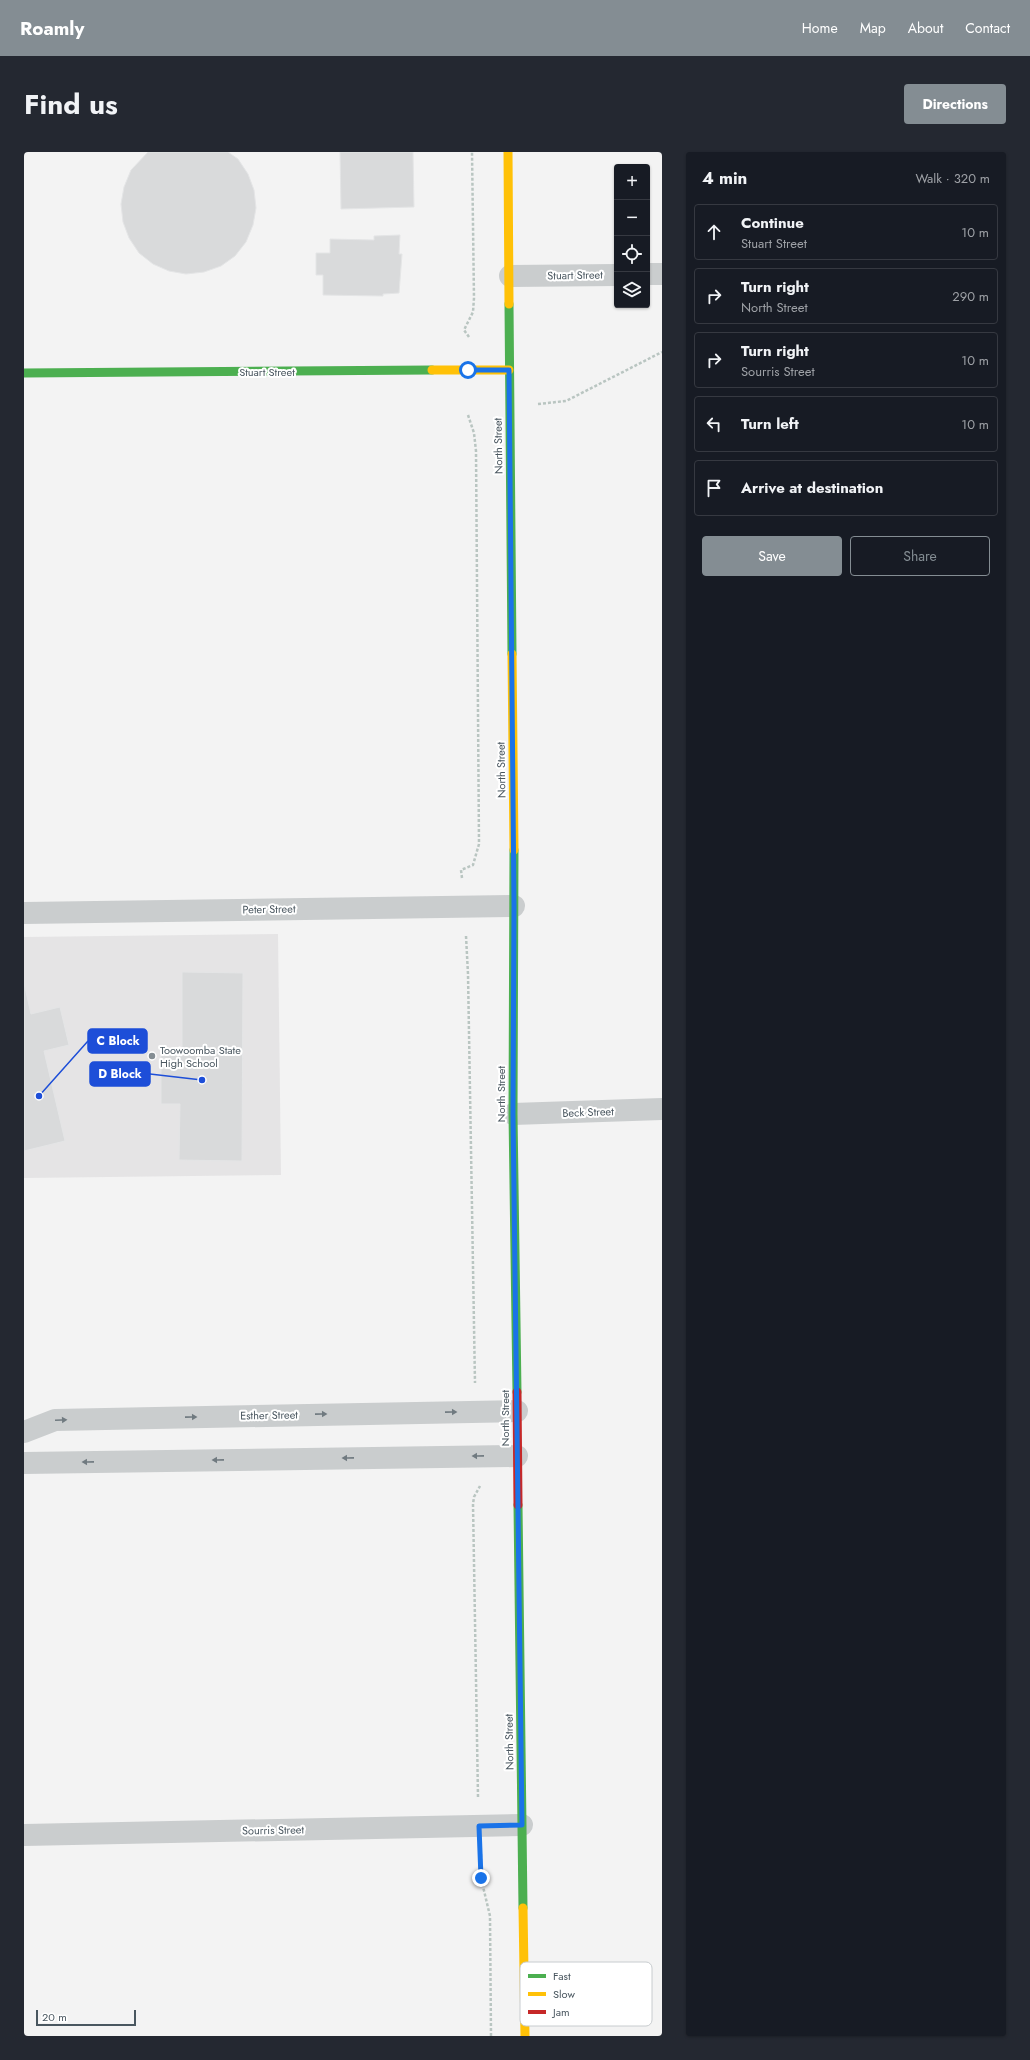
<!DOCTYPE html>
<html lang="en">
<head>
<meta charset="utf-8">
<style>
  :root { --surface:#171b24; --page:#242831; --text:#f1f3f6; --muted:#9ea1a6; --line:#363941; --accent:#848d93 }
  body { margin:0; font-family:Jost,sans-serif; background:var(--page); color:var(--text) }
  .controls { position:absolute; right:12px; top:12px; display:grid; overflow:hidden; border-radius:4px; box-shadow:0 1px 3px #0004 }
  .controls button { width:36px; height:36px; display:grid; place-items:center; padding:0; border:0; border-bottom:1px solid var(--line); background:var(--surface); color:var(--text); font:20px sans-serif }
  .scale { position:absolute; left:12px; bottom:10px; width:100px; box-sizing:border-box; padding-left:4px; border:2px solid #49565f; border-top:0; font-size:11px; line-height:14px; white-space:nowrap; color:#49565f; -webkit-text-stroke:3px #fff; paint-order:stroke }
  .stop { position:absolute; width:12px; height:12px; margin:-9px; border:3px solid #1a73e8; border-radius:50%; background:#fff }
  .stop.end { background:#1a73e8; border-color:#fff; box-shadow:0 1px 4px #0008 }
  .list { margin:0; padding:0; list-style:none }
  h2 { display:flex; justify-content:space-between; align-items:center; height:52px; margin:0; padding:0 16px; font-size:17px }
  h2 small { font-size:13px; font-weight:400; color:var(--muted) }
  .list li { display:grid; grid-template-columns:26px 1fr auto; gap:12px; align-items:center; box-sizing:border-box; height:56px; margin:0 8px 8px; padding:0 8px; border:1px solid var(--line); border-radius:4px }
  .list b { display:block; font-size:15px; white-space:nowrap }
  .list p { margin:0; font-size:13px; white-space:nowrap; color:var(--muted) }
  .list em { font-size:13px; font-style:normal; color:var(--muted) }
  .actions { display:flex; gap:8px; padding:12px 16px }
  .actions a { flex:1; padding:9px 0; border:1px solid var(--accent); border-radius:4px; text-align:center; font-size:14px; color:var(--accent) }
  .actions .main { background:var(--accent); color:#fff }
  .icon { flex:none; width:22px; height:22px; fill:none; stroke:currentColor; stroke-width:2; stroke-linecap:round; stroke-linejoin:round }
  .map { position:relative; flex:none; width:638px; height:1884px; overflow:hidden; border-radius:4px }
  header { display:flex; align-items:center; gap:24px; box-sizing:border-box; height:56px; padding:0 20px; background:var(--accent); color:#fff }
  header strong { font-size:19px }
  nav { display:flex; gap:22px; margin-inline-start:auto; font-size:14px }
  .intro { display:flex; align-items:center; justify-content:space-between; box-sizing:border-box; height:96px; padding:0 24px }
  h1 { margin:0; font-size:28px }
  .button { padding:10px 18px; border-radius:4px; background:var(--accent); color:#fff; font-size:14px; font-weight:700 }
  main { display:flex; gap:24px; padding:0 24px }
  aside { flex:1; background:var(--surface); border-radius:4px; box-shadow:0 1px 3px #0004 }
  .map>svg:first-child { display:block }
  .education { fill:#e5e4e5 }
  .building { fill:#d9dadb; stroke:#e4e5e6 }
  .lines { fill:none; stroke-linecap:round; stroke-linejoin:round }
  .path { stroke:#b9c5c1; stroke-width:2.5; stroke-dasharray:3 2; stroke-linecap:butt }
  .street { stroke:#cacdce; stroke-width:22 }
  .fast { stroke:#4caf50; stroke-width:9 }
  .slow { stroke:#ffc107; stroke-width:9 }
  .jam { stroke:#c62828; stroke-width:9 }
  .oneway { fill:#707a80 }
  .route { stroke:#1a73e8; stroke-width:5 }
  .poi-dot { fill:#848d93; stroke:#fff; stroke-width:1.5 }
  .labels { text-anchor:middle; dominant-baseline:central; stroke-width:4; stroke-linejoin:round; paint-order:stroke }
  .street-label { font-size:11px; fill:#49565f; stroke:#fff }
  .poi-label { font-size:11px; fill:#49565f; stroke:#fff; text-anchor:start }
  .key { fill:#fff; stroke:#c8cccf; stroke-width:1 }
  .key-label { font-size:11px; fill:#49565f }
  .leader { fill:none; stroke:#1d4ed8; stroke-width:1.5 }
  .callout-dot { fill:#1d4ed8; stroke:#fff; stroke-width:1.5 }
  .callout { fill:#1d4ed8; stroke:#1d4ed8; stroke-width:1.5 }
  .callout-label { font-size:12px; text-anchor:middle; font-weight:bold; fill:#fff }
</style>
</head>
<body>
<header>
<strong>Roamly</strong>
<nav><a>Home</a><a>Map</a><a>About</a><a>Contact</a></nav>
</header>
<div class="intro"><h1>Find us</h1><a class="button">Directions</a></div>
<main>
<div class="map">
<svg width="638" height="1884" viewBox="0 0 638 1884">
  <rect width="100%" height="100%" fill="#f3f3f3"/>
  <!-- education -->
  <path class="education" d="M254 782 257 1023 0 1026V785Z"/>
  <!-- building -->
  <path class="building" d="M124 0H204L214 7 224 22 230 38 232 56 229 73 222 90 211 104 197 114 180 120 162 122 145 119 129 112 115 101 105 86 99 70 97 52 100 35 107 18Z
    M316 0H389L390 55 317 57Z
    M376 83 375 102H378L375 141 359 142V144L299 143V123H292V101H306V87L350 88V84Z
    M158 820 219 821 218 1009 155 1008 156 952H137V903H158Z
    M0 831 7 862 36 855 45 893 20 899 41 989 0 999Z"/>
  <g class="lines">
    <!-- path -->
    <path class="path" d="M445 185 440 178 449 160 450 146 448 0
      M514 252 542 249 638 200
      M438 726 437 718 449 713 455 692 452 299 450 281 444 263
      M442 784 444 822 451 1231
      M454 1645 449 1352 450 1345 456 1334
      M457 1702V1726L466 1764 467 1884"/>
    <!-- street -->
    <path class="street" d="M623 122H638
      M486 124 593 123
      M0 761 490 754
      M489 962 638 957
      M0 1280 31 1268 493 1259
      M0 1311 493 1304
      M0 1683 498 1673"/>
    <!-- fast -->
    <path class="fast" d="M485 152 488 502
      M0 221 408 218
      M490 698 489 962 493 1240
      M494 1353 499 1756"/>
    <!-- slow -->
    <path class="slow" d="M484 0 485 152
      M408 218H485
      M488 502 490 698
      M499 1756 501 1884"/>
    <!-- jam -->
    <path class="jam" d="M493 1240 494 1353"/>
  </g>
  <!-- one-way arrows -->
  <defs><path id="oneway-solid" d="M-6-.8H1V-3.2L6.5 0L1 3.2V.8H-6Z"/></defs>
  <g class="oneway">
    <use href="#oneway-solid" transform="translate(427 1260) rotate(-1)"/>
    <use href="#oneway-solid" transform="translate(297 1262) rotate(-1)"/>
    <use href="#oneway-solid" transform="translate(167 1265) rotate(-1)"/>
    <use href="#oneway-solid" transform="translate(37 1268) rotate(-3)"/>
    <use href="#oneway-solid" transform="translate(454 1304) rotate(179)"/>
    <use href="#oneway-solid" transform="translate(324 1306) rotate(179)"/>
    <use href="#oneway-solid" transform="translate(194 1308) rotate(179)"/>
    <use href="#oneway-solid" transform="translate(64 1310) rotate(179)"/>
  </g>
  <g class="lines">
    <!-- route -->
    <path class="route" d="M444 218H485L490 754 489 962 498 1673 455 1674 457 1726"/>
  </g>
  <!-- markers -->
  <circle class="poi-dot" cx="128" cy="904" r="4"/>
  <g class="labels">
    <!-- street labels -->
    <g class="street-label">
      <text transform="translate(551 123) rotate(-1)">Stuart Street</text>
      <text x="243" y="220">Stuart Street</text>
      <text transform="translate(474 294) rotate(-91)">North Street</text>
      <text transform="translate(477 618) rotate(-91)">North Street</text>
      <text transform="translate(245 757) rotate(-1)">Peter Street</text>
      <text transform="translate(477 942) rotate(-90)">North Street</text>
      <text transform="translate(564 960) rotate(-2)">Beck Street</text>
      <text transform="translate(245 1263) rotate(-1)">Esther Street</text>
      <text transform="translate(481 1266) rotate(-90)">North Street</text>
      <text transform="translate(485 1590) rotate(-91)">North Street</text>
      <text transform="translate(249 1678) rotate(-1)">Sourris Street</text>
    </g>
    <!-- poi labels -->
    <g class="poi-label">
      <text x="136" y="898">Toowoomba State<tspan x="136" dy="13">High School</tspan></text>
    </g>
  </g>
  <!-- legend -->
  <rect x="496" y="1810" width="132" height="64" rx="6" class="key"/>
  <rect x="504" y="1822" width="18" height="4" fill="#4caf50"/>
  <rect x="504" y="1840" width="18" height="4" fill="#ffc107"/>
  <rect x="504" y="1858" width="18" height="4" fill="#c62828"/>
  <g class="key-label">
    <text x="529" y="1828">Fast</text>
    <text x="529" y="1846">Slow</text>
    <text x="529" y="1864">Jam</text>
  </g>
  <!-- callouts -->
  <path class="leader" d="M15 944L64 889M178 928L126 922"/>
  <g class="callout-dot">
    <circle cx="15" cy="944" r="4"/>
    <circle cx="178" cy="928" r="4"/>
  </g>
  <g class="callout">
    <rect x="64" y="877" width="59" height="24" rx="4"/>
    <rect x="66" y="910" width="60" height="24" rx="4"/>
  </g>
  <g class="callout-label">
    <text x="94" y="893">C Block</text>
    <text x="96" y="926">D Block</text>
  </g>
</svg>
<div class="controls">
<button>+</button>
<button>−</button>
<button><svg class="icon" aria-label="locate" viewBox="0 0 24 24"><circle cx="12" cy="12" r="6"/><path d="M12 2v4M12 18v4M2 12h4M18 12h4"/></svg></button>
<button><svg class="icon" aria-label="layers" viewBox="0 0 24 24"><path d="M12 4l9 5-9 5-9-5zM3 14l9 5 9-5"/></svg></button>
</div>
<div class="scale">20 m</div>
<div class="stop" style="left:444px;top:218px"></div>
<div class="stop end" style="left:457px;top:1726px"></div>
</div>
<aside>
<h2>4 min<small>Walk · 320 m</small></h2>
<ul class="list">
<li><svg class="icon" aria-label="ahead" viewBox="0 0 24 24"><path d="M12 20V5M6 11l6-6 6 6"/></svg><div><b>Continue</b><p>Stuart Street</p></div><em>10 m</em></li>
<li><svg class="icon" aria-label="right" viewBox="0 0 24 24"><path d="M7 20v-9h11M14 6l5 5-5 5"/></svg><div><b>Turn right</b><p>North Street</p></div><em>290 m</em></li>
<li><svg class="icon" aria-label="right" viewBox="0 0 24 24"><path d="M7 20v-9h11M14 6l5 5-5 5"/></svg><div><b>Turn right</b><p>Sourris Street</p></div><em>10 m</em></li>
<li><svg class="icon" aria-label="left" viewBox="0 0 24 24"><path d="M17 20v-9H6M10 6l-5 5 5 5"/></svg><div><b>Turn left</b></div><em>10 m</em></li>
<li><svg class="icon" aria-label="arrive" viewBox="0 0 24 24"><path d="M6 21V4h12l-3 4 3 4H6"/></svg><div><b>Arrive at destination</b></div></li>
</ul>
<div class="actions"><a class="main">Save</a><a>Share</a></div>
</aside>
</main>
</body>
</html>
